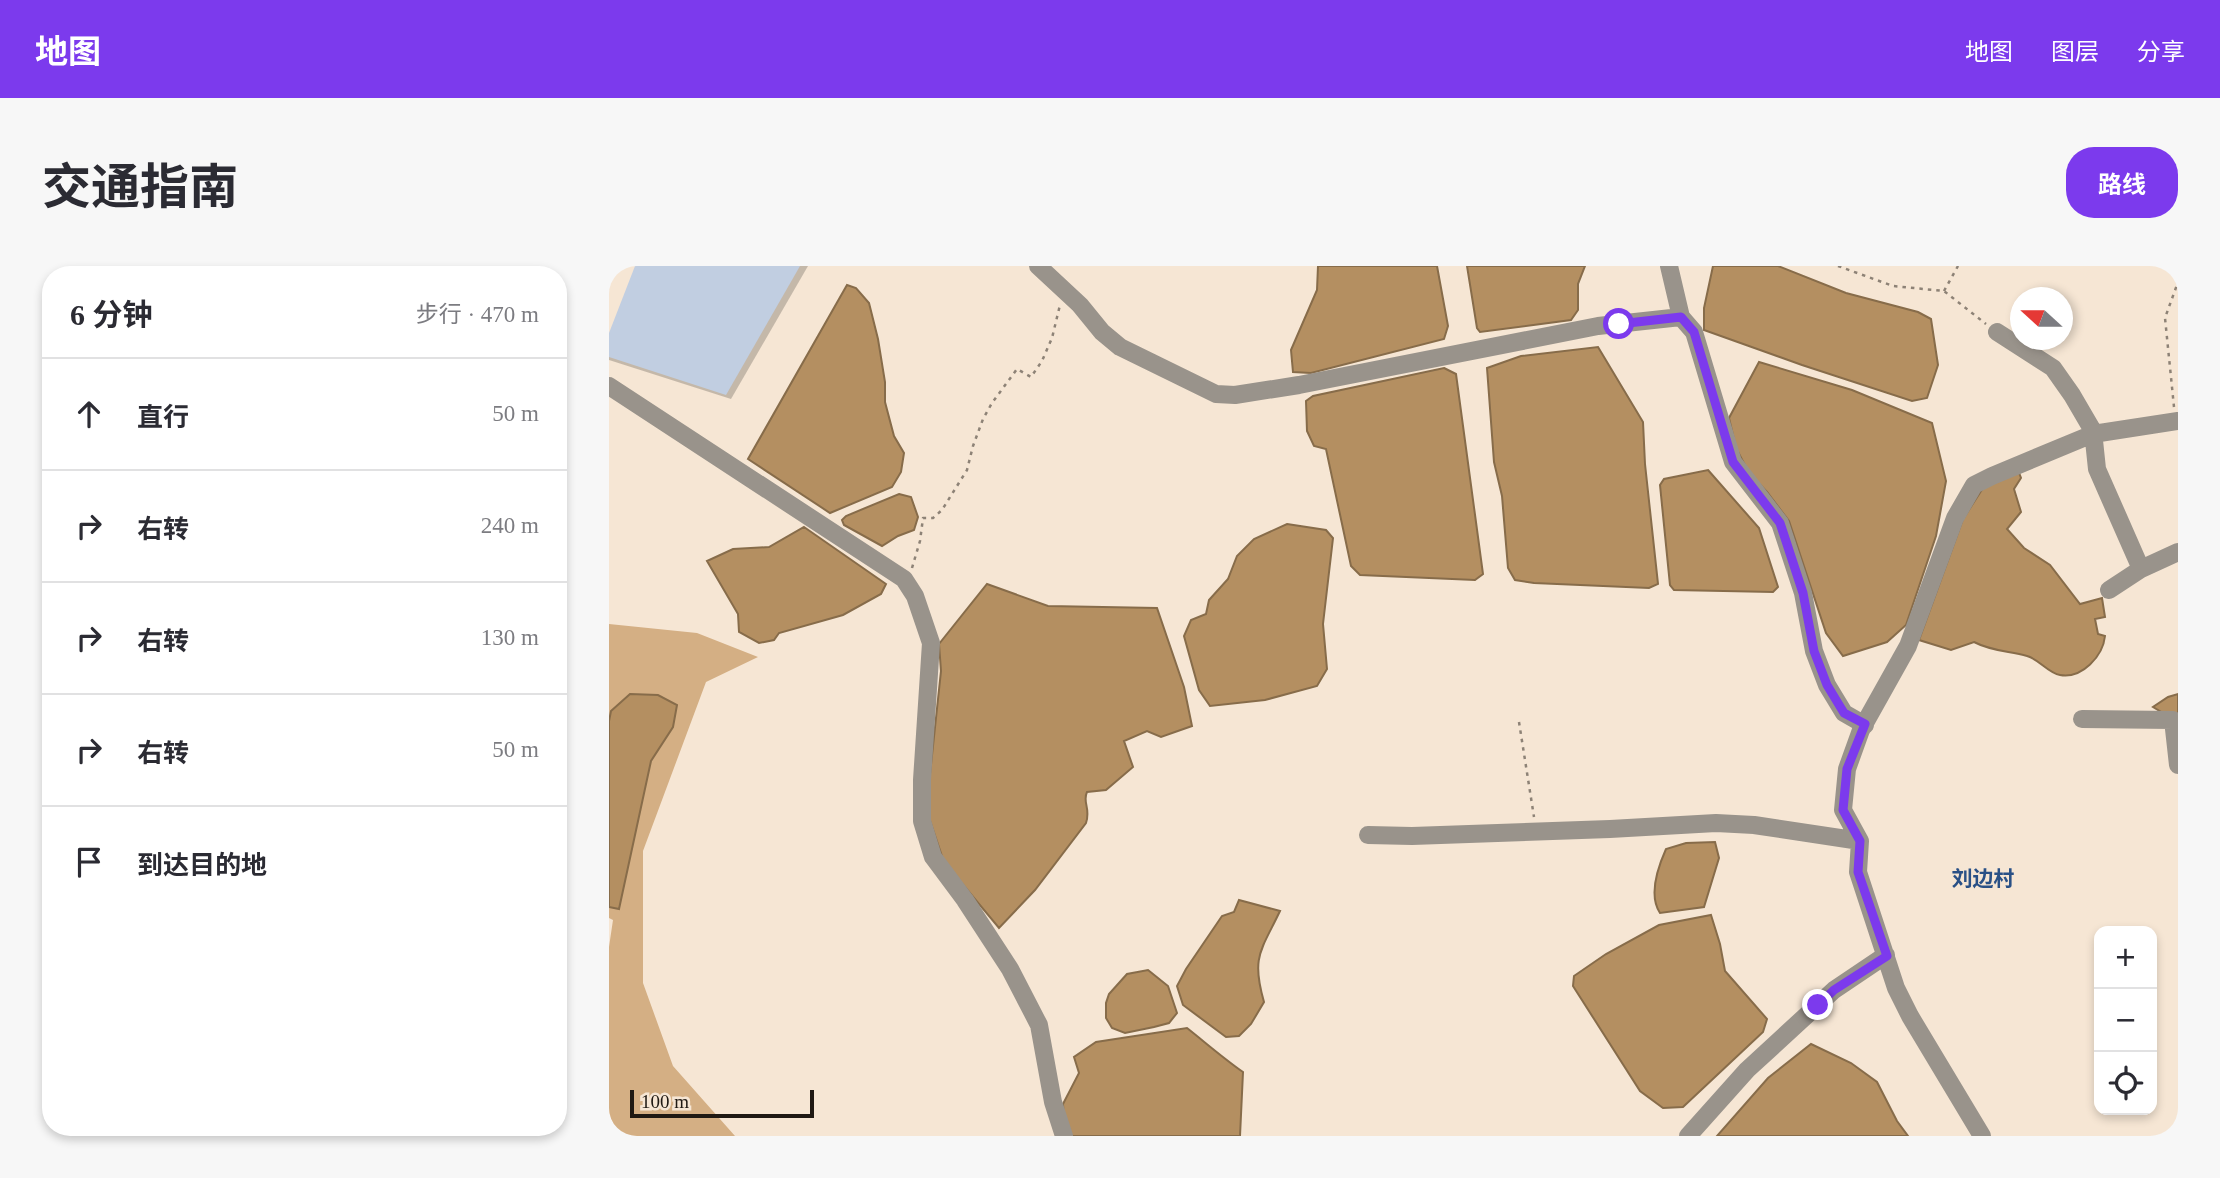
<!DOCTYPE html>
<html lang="zh">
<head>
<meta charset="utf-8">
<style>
  :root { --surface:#fff; --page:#f7f7f7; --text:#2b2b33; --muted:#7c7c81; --line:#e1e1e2; --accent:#7c3aed }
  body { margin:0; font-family:"Times New Roman","Noto Sans SC",serif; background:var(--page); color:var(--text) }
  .controls { position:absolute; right:21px; bottom:21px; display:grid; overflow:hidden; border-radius:14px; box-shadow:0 4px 10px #0003 }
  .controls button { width:63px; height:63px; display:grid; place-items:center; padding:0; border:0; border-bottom:2px solid var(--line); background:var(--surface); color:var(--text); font:35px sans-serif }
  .compass { position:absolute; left:1401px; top:21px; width:63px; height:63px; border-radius:50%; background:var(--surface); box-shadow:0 4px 10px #0003; rotate:291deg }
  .scale { position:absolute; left:21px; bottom:18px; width:184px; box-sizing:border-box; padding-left:7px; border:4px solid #1f1913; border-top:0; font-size:19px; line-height:24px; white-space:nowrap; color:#1f1913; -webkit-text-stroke:5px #f6e6d4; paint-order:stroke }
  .stop { position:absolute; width:21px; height:21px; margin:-16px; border:5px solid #7c3aed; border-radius:50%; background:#fff }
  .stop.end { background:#7c3aed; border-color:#fff; box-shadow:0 2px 7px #0008 }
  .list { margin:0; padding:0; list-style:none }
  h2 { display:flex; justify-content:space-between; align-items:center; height:91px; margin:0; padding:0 28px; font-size:30px }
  h2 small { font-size:23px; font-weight:400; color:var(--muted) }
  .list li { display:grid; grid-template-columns:46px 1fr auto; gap:21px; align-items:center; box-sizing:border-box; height:112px; padding:0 28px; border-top:2px solid var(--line) }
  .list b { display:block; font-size:26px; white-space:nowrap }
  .list em { font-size:23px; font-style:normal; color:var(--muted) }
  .icon { flex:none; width:38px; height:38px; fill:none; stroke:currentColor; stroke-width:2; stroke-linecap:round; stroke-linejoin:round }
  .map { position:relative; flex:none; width:1569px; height:870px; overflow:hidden; border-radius:28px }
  header { display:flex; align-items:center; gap:42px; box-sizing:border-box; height:98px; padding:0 35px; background:var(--accent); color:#fff }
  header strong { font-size:33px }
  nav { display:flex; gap:38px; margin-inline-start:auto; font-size:24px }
  .intro { display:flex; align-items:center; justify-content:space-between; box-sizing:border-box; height:168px; padding:0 42px }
  h1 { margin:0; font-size:49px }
  .button { padding:18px 32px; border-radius:28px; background:var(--accent); color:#fff; font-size:24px; font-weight:700 }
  main { display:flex; gap:42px; padding:0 42px }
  aside { flex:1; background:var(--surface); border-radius:28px; box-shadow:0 4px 10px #0003 }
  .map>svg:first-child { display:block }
  .green { fill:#d4af84 }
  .water { fill:#b48f61; stroke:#876c4a; stroke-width:2 }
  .shadow { fill:#0003 }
  .building { fill:#c1cee1 }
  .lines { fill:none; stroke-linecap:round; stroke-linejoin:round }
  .path { stroke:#8d8276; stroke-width:2.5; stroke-dasharray:3.5 5; stroke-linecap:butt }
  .minor { stroke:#99938b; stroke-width:18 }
  .route { stroke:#7c3aed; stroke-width:9 }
  .labels { text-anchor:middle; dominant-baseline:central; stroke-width:5; stroke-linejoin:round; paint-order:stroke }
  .quarter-label { font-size:21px; font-weight:bold; fill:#295086; stroke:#f6e6d4 }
</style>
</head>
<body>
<header>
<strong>地图</strong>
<nav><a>地图</a><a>图层</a><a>分享</a></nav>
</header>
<div class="intro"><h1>交通指南</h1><a class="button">路线</a></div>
<main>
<aside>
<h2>6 分钟<small>步行 · 470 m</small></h2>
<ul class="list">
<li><svg class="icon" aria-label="ahead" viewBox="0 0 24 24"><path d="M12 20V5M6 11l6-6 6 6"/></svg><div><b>直行</b></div><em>50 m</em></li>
<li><svg class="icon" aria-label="right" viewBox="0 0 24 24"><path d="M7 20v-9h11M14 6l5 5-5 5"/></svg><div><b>右转</b></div><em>240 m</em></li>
<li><svg class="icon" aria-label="right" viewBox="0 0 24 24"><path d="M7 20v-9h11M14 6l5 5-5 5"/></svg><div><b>右转</b></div><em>130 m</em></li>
<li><svg class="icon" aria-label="right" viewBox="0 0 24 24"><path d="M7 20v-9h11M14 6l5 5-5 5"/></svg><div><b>右转</b></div><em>50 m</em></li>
<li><svg class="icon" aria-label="arrive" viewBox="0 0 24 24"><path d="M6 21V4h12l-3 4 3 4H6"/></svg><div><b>到达目的地</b></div></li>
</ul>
</aside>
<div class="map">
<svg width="1569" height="870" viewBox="0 0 1569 870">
  <rect width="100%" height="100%" fill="#f6e6d4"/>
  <!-- green -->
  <path class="green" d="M0 358 88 367 149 391 97 416 34 585V717L64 800 126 870H7L0 868V681L4 654 0 652V641L10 642 42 495 64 461 2 445 0 455Z"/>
  <!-- water -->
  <path class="water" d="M709 0H828L839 60 835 73 702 107 684 106 682 84 708 24Z
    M858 0H976L969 18V44L962 54 871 66 868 62Z
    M1104 0H1169L1237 27 1309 46 1322 53 1329 99 1318 132 1303 135 1193 99 1095 64V42Z
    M238 19 247 22 260 37 269 73 276 116V136L285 170 295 187 292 206 283 221 221 247 139 193Z
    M989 81 1034 156 1036 198 1049 318 1040 322 925 317 906 314 899 302 893 230 885 196 878 102 912 90Z
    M1150 96 1243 124 1323 157 1337 215 1327 270 1297 359 1278 376 1234 390 1217 367 1180 255 1158 226 1140 207 1127 182 1120 152Z
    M835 102 847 108 874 308 866 314 751 309 742 300 717 183 705 180 698 165 697 135 704 130Z
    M1099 204 1150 262 1169 321 1164 326 1065 324 1061 319 1051 219 1055 213Z
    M1409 204 1412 212 1405 223 1412 246 1398 263 1415 282 1441 299 1471 338 1493 332 1496 351 1486 353 1489 368 1496 370C1494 390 1473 413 1451 409 1439 407 1430 393 1418 390 1399 385 1382 385 1365 376L1342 384 1310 374 1354 253 1374 222Z
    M290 228 302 231 309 251 305 264 289 270 273 280 235 259 233 254 237 250Z
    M678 258 717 264 724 272 714 358 718 403 708 420 656 434 601 440 590 424 575 370 582 354 597 348 600 334 619 313 628 290 645 273Z
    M195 261 277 318 272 328 234 349 170 367 165 374 150 377 130 366 129 348 98 295 124 283 160 281Z
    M378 318 439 340 548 342 575 421 583 460 552 471 538 465 515 475 524 501 497 524 478 526C473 536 482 542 477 557L426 624 390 662 335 596 319 549 321 508 332 405 330 378Z
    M21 428 49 429 68 439 64 461 42 495 10 643 0 641V455L2 445Z
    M1569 428V456L1544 441 1559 431Z
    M1106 576 1110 592 1095 641 1051 647C1039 629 1049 601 1057 583L1077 577Z
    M630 634 671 645C652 685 642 691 655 736L642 758 630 770 617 771 574 739 568 720 577 703 613 650 625 646Z
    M1102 649 1111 678 1116 705 1158 753 1154 766 1074 841 1054 842 1031 825 964 720 965 710 997 688 1050 659Z
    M539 704 559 720 568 747 560 757 545 761 516 767 503 762 497 752V737L500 728 518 708Z
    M578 762C597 777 614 792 634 806L631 870H456L454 838 470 807 465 791 487 776Z
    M1202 778 1242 797 1268 816 1288 855 1299 870H1108L1159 812Z"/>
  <!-- shadow -->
  <path class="shadow" d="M28 0H199L122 133 0 94V72Z"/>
  <!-- building -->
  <path class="building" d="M26 0H191L117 129 0 91V67Z"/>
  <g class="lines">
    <!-- path -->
    <path class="path" d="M1229 0 1284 20 1335 25 1377 58
      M1335 25 1349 0
      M1565 141 1556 52 1569 16
      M303 302 311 275 314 252H324L333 244 358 204 364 180 374 153 383 137 408 103 422 111 433 95 443 72 451 39
      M910 456 925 551"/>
    <!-- minor -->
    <path class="minor" d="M429 0 471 39 493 66 511 81 607 128 626 129 690 119 989 60 1072 51
      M1060 0 1072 51 1085 66 1124 196 1171 257 1194 327 1205 385 1218 419 1235 447 1256 459
      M1388 66 1444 102 1463 129 1484 165 1488 203 1532 303
      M0 120 295 313 306 330 322 377 313 514V555L324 591 356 634 401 703 430 759 444 836 455 870
      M1500 324 1532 303 1569 286
      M1473 453 1564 454 1569 499
      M759 569 803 570 1001 563 1107 557 1145 559 1251 575
      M1079 870 1138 804 1225 724 1277 689
      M1373 870 1301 750 1287 722 1249 606 1251 575 1234 544 1238 503 1252 464 1299 380 1346 252 1365 219 1383 210 1484 168 1569 155"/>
  </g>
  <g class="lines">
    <!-- route -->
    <path class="route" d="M1010 58 1072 51 1085 66 1124 196 1171 257 1194 327 1205 385 1218 419 1235 447 1256 458 1238 503 1234 544 1251 575 1249 606 1278 690 1225 724 1209 739"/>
  </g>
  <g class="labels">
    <!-- quarter labels -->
    <g class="quarter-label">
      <text x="1374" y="613">刘边村</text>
    </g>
  </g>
</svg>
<div class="controls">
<button>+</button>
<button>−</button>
<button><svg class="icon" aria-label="locate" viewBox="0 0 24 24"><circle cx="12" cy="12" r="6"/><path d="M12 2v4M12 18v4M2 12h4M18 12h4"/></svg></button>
</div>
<svg class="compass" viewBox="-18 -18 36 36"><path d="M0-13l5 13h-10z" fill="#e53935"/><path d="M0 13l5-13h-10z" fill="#7c7c81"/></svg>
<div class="scale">100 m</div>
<div class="stop" style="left:1010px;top:58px"></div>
<div class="stop end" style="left:1209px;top:739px"></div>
</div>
</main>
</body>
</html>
